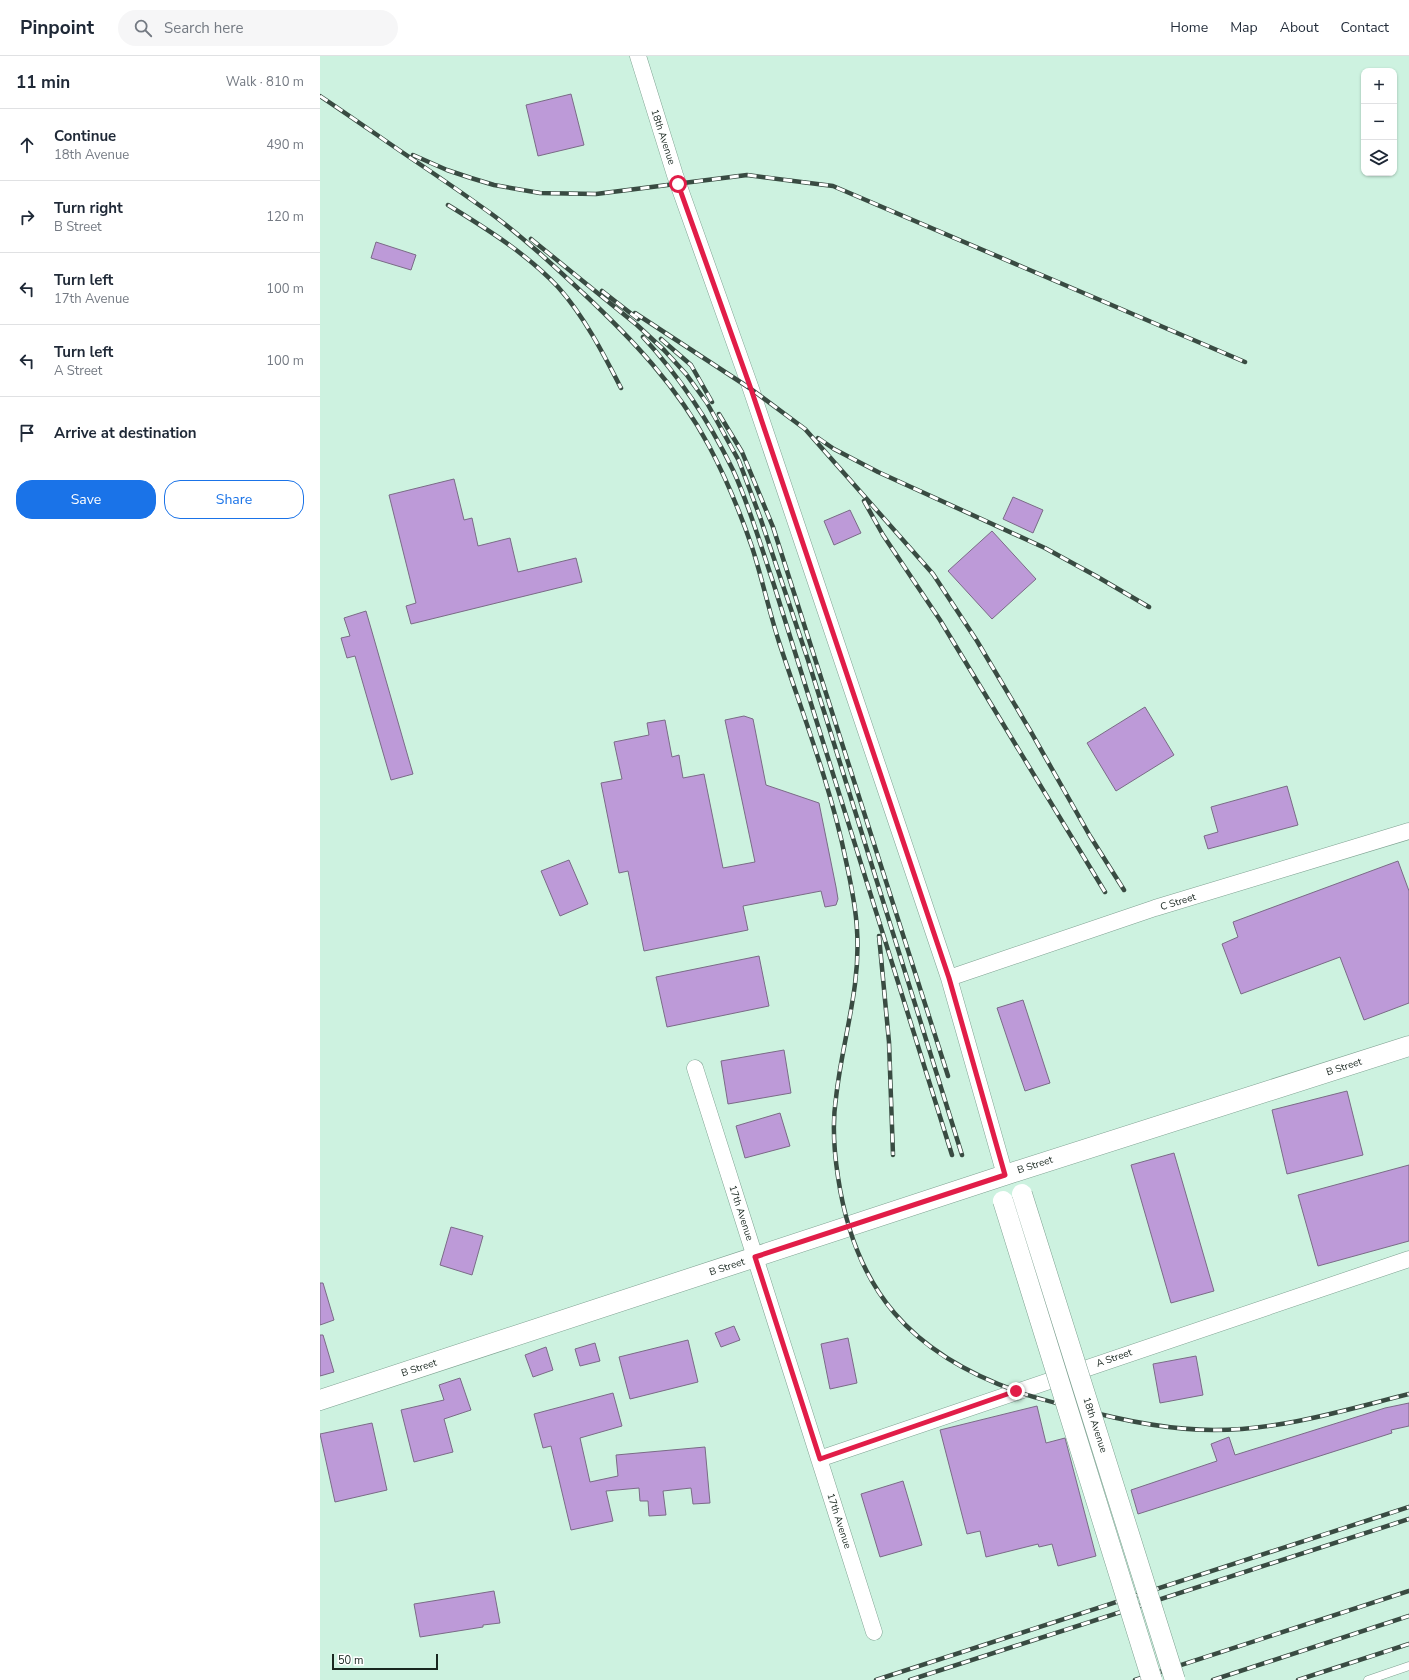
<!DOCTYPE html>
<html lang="en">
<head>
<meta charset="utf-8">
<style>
  :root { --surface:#fff; --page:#f6f6f7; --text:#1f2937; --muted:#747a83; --line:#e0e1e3; --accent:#1a73e8 }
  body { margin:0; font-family:"Nunito Sans",sans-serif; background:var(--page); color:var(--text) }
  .controls { position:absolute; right:12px; top:12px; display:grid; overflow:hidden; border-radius:8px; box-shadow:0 1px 3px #0004 }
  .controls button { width:36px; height:36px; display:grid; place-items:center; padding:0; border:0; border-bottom:1px solid var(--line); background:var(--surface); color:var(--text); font:20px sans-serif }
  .scale { position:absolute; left:12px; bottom:10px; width:106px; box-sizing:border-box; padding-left:4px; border:2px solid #192720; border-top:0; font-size:11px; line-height:14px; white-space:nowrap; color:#192720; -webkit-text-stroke:3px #fff; paint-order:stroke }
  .stop { position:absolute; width:12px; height:12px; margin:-9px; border:3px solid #e11d48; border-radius:50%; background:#fff }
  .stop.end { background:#e11d48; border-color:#fff; box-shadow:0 1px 4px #0008 }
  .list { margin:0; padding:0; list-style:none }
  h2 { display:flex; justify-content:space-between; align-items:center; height:52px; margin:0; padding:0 16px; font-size:17px }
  h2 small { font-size:13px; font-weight:400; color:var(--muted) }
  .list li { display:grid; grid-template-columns:26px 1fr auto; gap:12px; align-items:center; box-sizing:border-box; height:72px; padding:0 16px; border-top:1px solid var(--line) }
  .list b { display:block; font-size:15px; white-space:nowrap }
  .list p { margin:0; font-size:13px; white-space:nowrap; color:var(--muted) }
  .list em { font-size:13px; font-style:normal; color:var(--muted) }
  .actions { display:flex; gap:8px; padding:12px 16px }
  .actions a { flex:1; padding:9px 0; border:1px solid var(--accent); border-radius:16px; text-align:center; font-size:14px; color:var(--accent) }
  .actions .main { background:var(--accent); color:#fff }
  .icon { flex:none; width:22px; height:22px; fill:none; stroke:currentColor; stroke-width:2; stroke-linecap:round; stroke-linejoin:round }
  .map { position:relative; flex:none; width:1089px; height:1624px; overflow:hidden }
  header { display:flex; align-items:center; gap:24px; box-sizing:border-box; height:56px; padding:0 20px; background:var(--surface); border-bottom:1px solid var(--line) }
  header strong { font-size:19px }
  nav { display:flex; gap:22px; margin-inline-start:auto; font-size:14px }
  .search { width:280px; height:36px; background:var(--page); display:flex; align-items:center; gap:10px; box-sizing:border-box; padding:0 14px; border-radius:22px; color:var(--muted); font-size:15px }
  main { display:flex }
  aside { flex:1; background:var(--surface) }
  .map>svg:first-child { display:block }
  .building { fill:#bd9ad8; stroke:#7a6b86 }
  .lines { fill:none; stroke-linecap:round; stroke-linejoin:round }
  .service-casing { stroke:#7ea191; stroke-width:9 }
  .minor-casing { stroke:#7ea191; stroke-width:17 }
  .tertiary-casing { stroke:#7ea191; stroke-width:21 }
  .service { stroke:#fff; stroke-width:8 }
  .minor { stroke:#fff; stroke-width:16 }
  .tertiary { stroke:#fff; stroke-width:20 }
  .rail-casing { stroke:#394b42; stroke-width:4.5 }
  .rail { stroke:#fff; stroke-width:3; stroke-dasharray:9; stroke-linecap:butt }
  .tertiary-bridge-casing { stroke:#7ea191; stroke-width:21; stroke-linecap:butt }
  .tertiary-bridge { stroke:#fff; stroke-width:20 }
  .route { stroke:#e11d48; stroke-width:5 }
  .labels { text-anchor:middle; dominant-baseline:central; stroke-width:3.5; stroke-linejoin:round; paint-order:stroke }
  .street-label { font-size:10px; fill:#192720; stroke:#fff }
</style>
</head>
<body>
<header>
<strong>Pinpoint</strong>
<div class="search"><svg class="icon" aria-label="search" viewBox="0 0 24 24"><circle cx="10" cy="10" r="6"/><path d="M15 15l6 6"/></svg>Search here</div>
<nav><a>Home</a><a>Map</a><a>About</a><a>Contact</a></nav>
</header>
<main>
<aside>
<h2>11 min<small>Walk · 810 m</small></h2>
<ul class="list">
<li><svg class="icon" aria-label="ahead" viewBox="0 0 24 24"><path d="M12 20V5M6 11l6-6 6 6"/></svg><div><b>Continue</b><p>18th Avenue</p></div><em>490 m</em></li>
<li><svg class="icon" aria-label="right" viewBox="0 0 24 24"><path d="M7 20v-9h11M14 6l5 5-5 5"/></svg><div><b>Turn right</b><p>B Street</p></div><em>120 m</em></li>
<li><svg class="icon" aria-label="left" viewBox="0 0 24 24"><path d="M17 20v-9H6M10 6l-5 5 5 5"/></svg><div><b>Turn left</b><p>17th Avenue</p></div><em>100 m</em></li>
<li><svg class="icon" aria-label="left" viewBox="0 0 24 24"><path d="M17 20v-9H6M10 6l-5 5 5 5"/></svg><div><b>Turn left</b><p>A Street</p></div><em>100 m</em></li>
<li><svg class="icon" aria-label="arrive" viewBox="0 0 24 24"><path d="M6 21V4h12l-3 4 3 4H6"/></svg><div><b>Arrive at destination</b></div></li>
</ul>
<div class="actions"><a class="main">Save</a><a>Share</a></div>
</aside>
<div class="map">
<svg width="1089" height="1624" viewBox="0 0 1089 1624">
  <rect width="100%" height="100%" fill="#cdf2e0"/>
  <!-- building -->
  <path class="building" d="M251 38 264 89 218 100 206 49Z
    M56 186 96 199 91 214 51 202Z
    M134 423 144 464 152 462 158 490 190 482 198 516 256 502 262 526 91 568 86 550 96 547 69 439Z
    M693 441 723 454 713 477 683 463Z
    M530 454 541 477 514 489 504 465Z
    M672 475 716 523 672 563 628 515Z
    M46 555 93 718 71 724 35 600 27 602 21 582 30 580 24 562Z
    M825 651 854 699 796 735 767 687Z
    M424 660 433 663 446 729 499 747 516 831 518 843 516 849 505 851 501 835 423 850 428 874 324 895 308 815 299 817 281 727 302 723 294 686 329 679 327 667 345 664 352 701 359 699 363 722 384 718 403 812 435 806 405 664Z
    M967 730 978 769 888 793 884 780 898 776 891 751Z
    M249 804 268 848 240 860 221 815Z
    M1078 805 1089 835V947L1044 964 1020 901 921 938 902 888 918 881 913 866Z
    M439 900 449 950 347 971 336 921Z
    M703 944 730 1027 705 1035 677 952Z
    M464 994 471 1037 408 1048 401 1005Z
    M1027 1035 1043 1099 967 1118 952 1054Z
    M460 1057 470 1090 425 1102 416 1070Z
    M854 1097 894 1235 851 1247 811 1109Z
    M1089 1109V1185L998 1210 978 1139Z
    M131 1171 163 1180 152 1219 120 1209Z
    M0 1227H3L14 1264 0 1269Z
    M414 1270 420 1284 401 1291 395 1277Z
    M0 1279H3L14 1316 0 1320Z
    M528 1282 537 1327 510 1333 501 1288Z
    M368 1284 378 1326 310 1343 299 1301Z
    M275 1287 280 1305 260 1310 255 1293Z
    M226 1291 233 1314 213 1321 205 1299Z
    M876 1300 883 1339 840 1347 833 1308Z
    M140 1322 151 1354 124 1363 133 1396 94 1406 81 1354 124 1344 119 1329Z
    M293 1337 302 1370 260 1382 270 1426 298 1420 296 1399 385 1391 390 1447 373 1448 371 1432 343 1435 346 1459 329 1460 328 1445H320L319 1432 286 1435 293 1465 251 1474 231 1390 223 1392 214 1358Z
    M1089 1347V1370L1071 1374 1072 1377 818 1458 811 1434 897 1405 891 1388 909 1381 915 1399 1065 1352Z
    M717 1350 726 1387 745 1382 776 1500 738 1510 732 1488 719 1491 718 1488 666 1501 660 1475 647 1478 620 1374Z
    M52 1367 67 1434 15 1446 0 1378Z
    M583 1425 602 1489 560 1501 541 1438Z
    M174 1535 180 1567 163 1569V1571L100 1581 94 1548Z"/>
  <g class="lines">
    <!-- service casing -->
    <g class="service-casing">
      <path id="service" d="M1048 1624 1089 1610"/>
    </g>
    <!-- minor casing -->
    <g class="minor-casing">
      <path id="minor" d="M318 0 355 119 431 333 629 922 685 1119
        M629 922 835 852 1089 775
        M375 1012 554 1576
        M499 1403 1089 1203"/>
    </g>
    <!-- tertiary casing -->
    <g class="tertiary-casing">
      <path id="tertiary" d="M0 1344 685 1119 1089 990"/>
    </g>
    <!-- service -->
    <use href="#service" class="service"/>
    <!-- minor -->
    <use href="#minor" class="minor"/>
    <!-- tertiary -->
    <use href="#tertiary" class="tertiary"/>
    <!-- rail casing -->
    <g class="rail-casing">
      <path id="rail" d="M0 40C36 64 71 89 107 113 129 128 151 143 173 159 204 182 234 210 263 237 312 283 357 330 389 390 406 422 420 456 432 491 442 522 449 555 459 586 483 659 511 731 526 805 531 828 536 851 537 874 541 932 522 985 516 1042 512 1068 514 1095 518 1121 535 1235 591 1298 699 1336 717 1343 737 1347 756 1352 800 1364 848 1374 894 1374 961 1374 1025 1354 1089 1338
        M93 99 127 114 151 122 174 129 220 137 276 138 427 119 513 130 925 306
        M128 149C167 173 207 198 238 231 264 260 283 297 301 332
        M211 183 317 269 344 294 366 318 387 347 419 405 440 461 488 604 642 1099
        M282 235 318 263
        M315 257 431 333 485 373 613 518 657 585 711 676 770 780 804 834
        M323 281C360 321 389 365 413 414 430 451 441 491 454 529L632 1099
        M341 283 371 309 392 346
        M399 358 422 396 453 471 628 1020
        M498 382 514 393 558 416 725 492 776 520 829 551
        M544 445 563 479 620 564 785 836
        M559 880 569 986 573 1099
        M556 1624 1089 1451
        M590 1624 1089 1463
        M815 1624 1089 1535
        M893 1624 1089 1560
        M978 1624 1089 1588"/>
    </g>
    <!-- rail -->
    <use href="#rail" class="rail"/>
    <!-- tertiary-bridge casing -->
    <g class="tertiary-bridge-casing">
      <path id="tertiary-bridge" d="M702 1138 855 1624
        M683 1145 832 1624"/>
    </g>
    <!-- tertiary-bridge -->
    <use href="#tertiary-bridge" class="tertiary-bridge"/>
  </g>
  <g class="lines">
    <!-- route -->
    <path class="route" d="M358 128 431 333 629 922 685 1119 435 1201 500 1403 696 1335"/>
  </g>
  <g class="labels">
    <!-- street labels -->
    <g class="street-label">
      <text transform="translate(343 81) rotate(72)">18th Avenue</text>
      <text transform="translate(858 846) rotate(-17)">C Street</text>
      <text transform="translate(1024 1011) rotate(-18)">B Street</text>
      <text transform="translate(715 1109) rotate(-18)">B Street</text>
      <text transform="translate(421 1157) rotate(72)">17th Avenue</text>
      <text transform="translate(407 1211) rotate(-18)">B Street</text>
      <text transform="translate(794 1302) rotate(-19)">A Street</text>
      <text transform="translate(99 1312) rotate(-18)">B Street</text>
      <text transform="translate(775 1369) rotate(72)">18th Avenue</text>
      <text transform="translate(519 1465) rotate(72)">17th Avenue</text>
    </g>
  </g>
</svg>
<div class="controls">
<button>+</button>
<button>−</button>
<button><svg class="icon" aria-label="layers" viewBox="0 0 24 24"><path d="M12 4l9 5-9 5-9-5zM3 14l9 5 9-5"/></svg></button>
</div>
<div class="scale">50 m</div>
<div class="stop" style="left:358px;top:128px"></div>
<div class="stop end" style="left:696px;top:1335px"></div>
</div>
</main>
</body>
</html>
